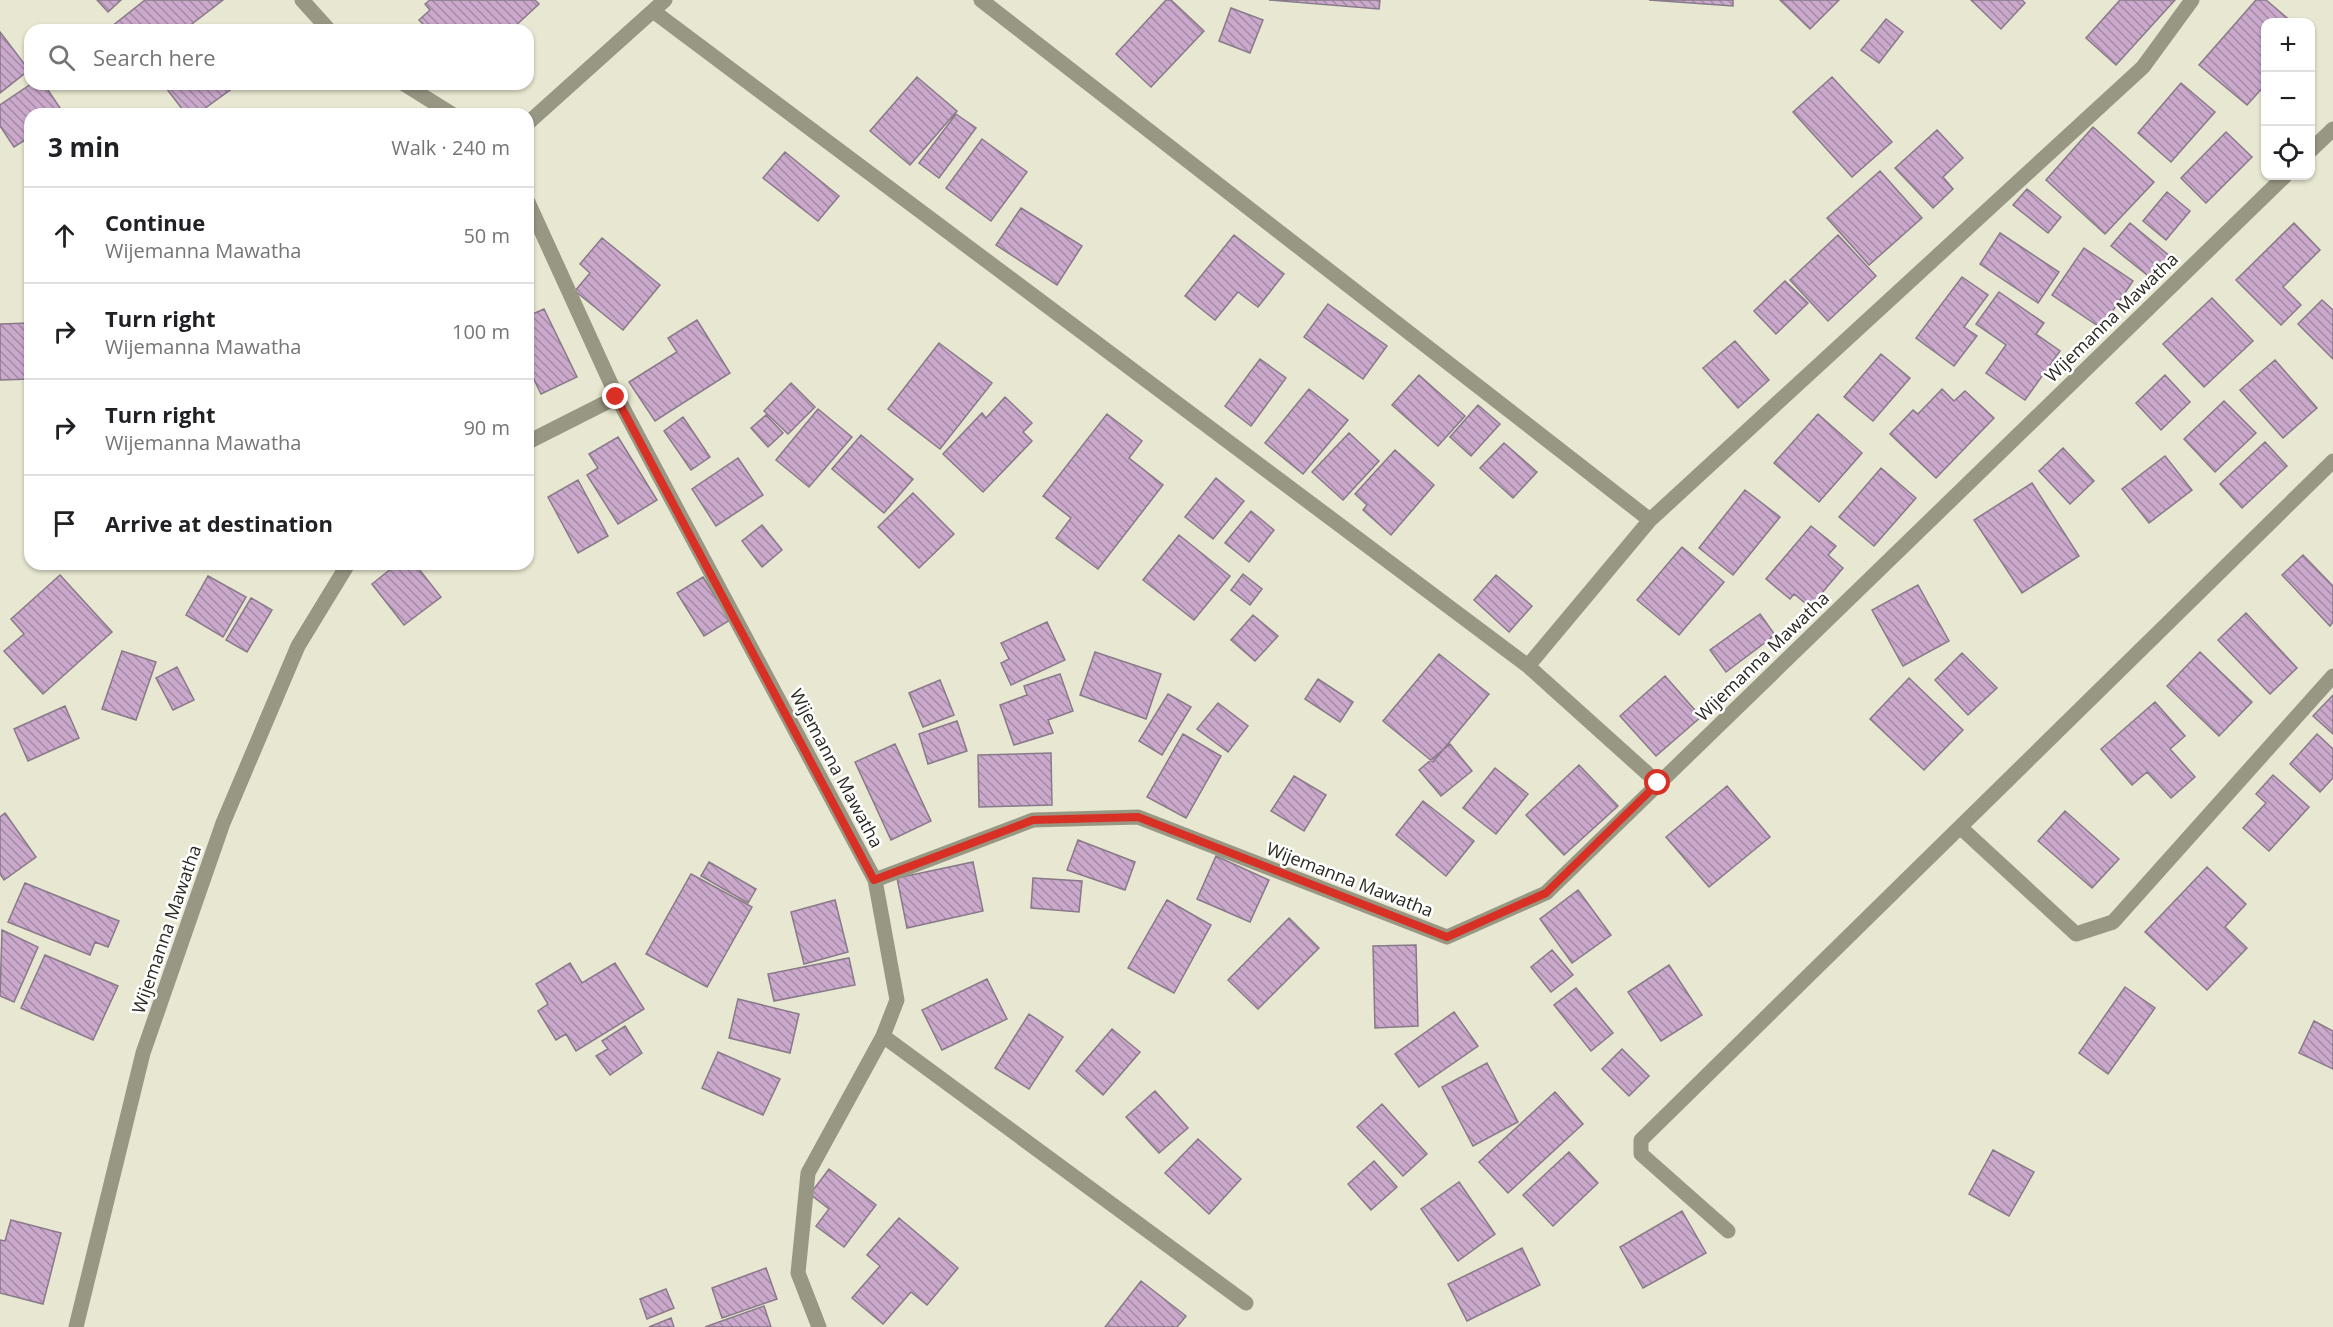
<!DOCTYPE html>
<html lang="en">
<head>
<meta charset="utf-8">
<style>
  :root { --surface:#fff; --page:#f6f6f6; --text:#202124; --muted:#757577; --line:#e0e0e0 }
  body { margin:0; font-family:"Open Sans",sans-serif; background:var(--page); color:var(--text) }
  .controls { position:absolute; right:18px; top:18px; display:grid; overflow:hidden; border-radius:12px; box-shadow:0 2px 4px #0004 }
  .controls button { width:54px; height:54px; display:grid; place-items:center; padding:0; border:0; border-bottom:2px solid var(--line); background:var(--surface); color:var(--text); font:30px sans-serif }
  .stop { position:absolute; width:18px; height:18px; margin:-14px; border:4px solid #d93025; border-radius:50%; background:#fff }
  .stop.end { background:#d93025; border-color:#fff; box-shadow:0 2px 6px #0008 }
  .list { margin:0; padding:0; list-style:none }
  h2 { display:flex; justify-content:space-between; align-items:center; height:78px; margin:0; padding:0 24px; font-size:26px }
  h2 small { font-size:20px; font-weight:400; color:var(--muted) }
  .list li { display:grid; grid-template-columns:39px 1fr auto; gap:18px; align-items:center; box-sizing:border-box; height:96px; padding:0 24px; border-top:2px solid var(--line) }
  .list b { display:block; font-size:22px; white-space:nowrap }
  .list p { margin:0; font-size:20px; white-space:nowrap; color:var(--muted) }
  .list em { font-size:20px; font-style:normal; color:var(--muted) }
  .icon { flex:none; width:33px; height:33px; fill:none; stroke:currentColor; stroke-width:2; stroke-linecap:round; stroke-linejoin:round }
  .map { position:relative; flex:none; width:2333px; height:1327px; overflow:hidden }
  .search { position:absolute; background:var(--surface); box-shadow:0 2px 4px #0004; left:24px; top:24px; width:510px; height:66px; display:flex; align-items:center; gap:15px; box-sizing:border-box; padding:0 21px; border-radius:18px; color:var(--muted); font-size:22px }
  .panel { position:absolute; background:var(--surface); box-shadow:0 2px 4px #0004; left:24px; top:108px; width:510px; height:462px; border-radius:18px }
  .map>svg:first-child { display:block }
  .building { fill:url(#building-back-hatch); stroke:#887a89; stroke-width:1.5 }
  .lines { fill:none; stroke-linecap:round; stroke-linejoin:round }
  .minor { stroke:#989783; stroke-width:15 }
  .route { stroke:#d93025; stroke-width:8 }
  .labels { text-anchor:middle; dominant-baseline:central; stroke-width:5; stroke-linejoin:round; paint-order:stroke }
  .street-label { font-size:18px; fill:#2b2a22; stroke:#fff }
</style>
</head>
<body>
<div class="map">
<svg width="2333" height="1327" viewBox="0 0 2333 1327">
  <defs>
    <pattern id="building-back-hatch" width="6" height="6" patternUnits="userSpaceOnUse" patternTransform="scale(1.5)"><rect width="6" height="6" fill="#caa9cc"/><path d="M-1 5l2 2M0 0l6 6M5-1l2 2" fill="none" stroke="#a48aa5"/></pattern>
  </defs>
  <rect width="100%" height="100%" fill="#e8e7d1"/>
  <!-- building -->
  <path class="building" d="M97 0H121L108 12Z
    M145 0H223L184 30H113L111 27Z
    M430 0H535L539 4 511 30H429L419 20 430 10 425 4Z
    M1166 0H1171L1204 31 1151 87 1116 54Z
    M1269 0H1380L1379 9Z
    M1649 0H1733V6Z
    M1780 0H1839L1810 29Z
    M1971 0H2022L2025 3 2001 29Z
    M2120 0H2175L2116 65 2086 38Z
    M2256 0H2266L2292 22H2266V84L2247 105 2199 65Z
    M1231 8 1263 20 1250 53 1219 41Z
    M1886 19 1903 32 1879 63 1861 50Z
    M0 32 29 70 0 93Z
    M917 77 957 111 910 165 870 131Z
    M1832 77 1892 142 1852 177 1793 112Z
    M2181 83 2215 112 2171 162 2138 133Z
    M31 84H44L64 114H30V137L14 147 0 126V105Z
    M163 84H225L230 90 197 114H186Z
    M956 114 976 128 939 178 919 163Z
    M2093 127 2154 182 2105 234 2046 180Z
    M1937 130 1963 158 1943 177 1953 189 1933 208 1895 168Z
    M2226 132 2252 157 2206 203 2181 178Z
    M982 139 1027 172 991 221 946 188Z
    M785 152 839 196 818 221 763 178Z
    M1880 171 1922 218 1869 265 1827 218Z
    M2027 189 2061 217 2048 233 2013 205Z
    M2167 192 2190 211 2166 240 2143 221Z
    M1021 208 1082 246 1057 285 996 245Z
    M2130 223 2171 257 2152 279 2111 246Z
    M2294 223 2320 250 2283 287 2301 305 2281 325 2236 280Z
    M2000 233 2059 272 2038 303 1980 264Z
    M1234 235 1284 274 1258 307 1238 292 1215 320 1185 296Z
    M1838 235 1876 276 1828 321 1790 280Z
    M602 238 660 285 623 330 575 291 590 273 580 264Z
    M2084 248 2133 281 2101 328 2052 295Z
    M1962 277 1988 295 1964 327 1977 336 1954 366 1916 338Z
    M1785 281 1808 303 1776 334 1754 311Z
    M1999 292 2044 323 2036 334 2060 351 2025 400 1986 373 2006 345 1976 324Z
    M2212 298 2253 341 2204 387 2163 344Z
    M2322 300 2333 310V359L2298 324Z
    M1328 304 1387 346 1363 379 1304 337Z
    M544 309 577 377 541 394 528 367V316Z
    M697 320 730 373 655 421 629 382 677 352 668 338Z
    M30 323V379L0 380V324Z
    M1735 341 1769 380 1738 408 1703 368Z
    M939 343 992 383 940 449 888 409Z
    M1881 354 1910 378 1873 421 1844 397Z
    M1260 359 1286 378 1251 426 1225 406Z
    M2275 360 2317 408 2283 438 2240 390Z
    M1419 375 1465 416 1438 446 1392 405Z
    M2165 375 2190 402 2161 430 2136 403Z
    M791 383 815 407 788 434 764 411Z
    M1309 389 1348 420 1303 474 1265 443Z
    M1942 389 1954 401 1965 391 1994 418 1936 478 1890 434 1913 410 1918 414Z
    M1005 397 1032 423 1023 432 1032 441 983 492 943 454 982 413 986 418Z
    M2224 401 2256 433 2215 472 2184 439Z
    M1478 405 1500 424 1471 456 1450 437Z
    M818 409 852 437 809 487 776 460Z
    M1107 414 1142 441 1129 458 1163 485 1098 569 1056 538 1071 518 1043 496Z
    M1818 414 1862 453 1819 502 1774 463Z
    M766 415 783 433 768 447 751 428Z
    M683 417 710 457 691 470 664 431Z
    M1349 433 1379 461 1343 500 1312 472Z
    M861 435 913 479 884 513 832 469Z
    M618 437 657 500 618 524 587 475 598 468 589 454Z
    M2265 442 2287 466 2242 508 2220 484Z
    M1504 443 1537 472 1513 498 1480 468Z
    M2063 448 2094 481 2070 504 2039 471Z
    M1395 450 1434 485 1391 535 1363 510 1367 505 1355 494Z
    M2165 456 2192 490 2149 523 2122 489Z
    M738 458 763 495 716 526 692 489Z
    M1881 468 1916 498 1874 546 1839 517Z
    M1216 478 1244 501 1213 539 1185 517Z
    M578 480 608 536 578 553 548 497Z
    M2032 483 2079 556 2022 593 1974 520Z
    M1745 490 1780 517 1733 575 1699 548Z
    M913 493 954 534 919 568 878 527Z
    M1251 511 1274 530 1249 562 1225 543Z
    M762 525 782 550 762 567 742 541Z
    M1811 526 1836 546 1828 555 1843 568 1810 607 1794 594 1790 599 1766 579Z
    M1179 535 1230 576 1194 620 1143 580Z
    M1682 547 1724 582 1679 635 1637 600Z
    M2303 555 2333 586V622L2330 626 2282 575Z
    M397 564H415L441 597 404 625 372 584Z
    M1243 574 1262 589 1250 605 1231 590Z
    M60 575 112 632 43 694 4 651 24 634 11 619Z
    M1496 575 1532 606 1509 632 1474 600Z
    M208 576 246 597 223 637 186 615Z
    M703 577 730 620 704 636 677 593Z
    M1918 585 1949 641 1903 666 1872 610Z
    M251 598 272 610 247 652 226 640Z
    M2246 613 2297 668 2270 694 2218 640Z
    M1760 614 1775 635 1726 672 1710 650Z
    M1253 615 1278 636 1255 661 1231 640Z
    M1047 622 1065 660 1011 685 1001 663 1009 659 1001 643Z
    M122 651 156 662 136 720 102 709Z
    M1095 652 1161 674 1146 719 1080 695Z
    M2200 652 2252 702 2219 736 2167 686Z
    M1962 653 1997 688 1968 715 1935 680Z
    M1439 654 1489 694 1433 762 1383 721Z
    M177 667 194 700 173 710 156 678Z
    M1060 674 1073 711 1048 720 1053 733 1014 745 1000 705 1027 695 1024 686Z
    M1665 676 1701 717 1656 756 1620 716Z
    M1909 678 1963 730 1924 770 1870 719Z
    M1318 679 1353 702 1340 722 1305 699Z
    M940 680 954 715 923 727 909 693Z
    M1168 694 1191 707 1162 755 1139 741Z
    M2333 695V734L2313 716Z
    M2155 702 2185 736 2170 749 2195 777 2171 798 2147 772 2132 785 2101 749Z
    M1218 703 1248 726 1228 752 1197 729Z
    M65 706 79 738 28 761 14 729Z
    M957 721 967 751 928 764 919 734Z
    M1183 734 1221 756 1186 818 1147 797Z
    M2317 734 2333 749V778L2320 792 2290 764Z
    M895 744 931 821 891 840 855 762Z
    M1450 744 1472 771 1441 796 1419 770Z
    M1051 753 1052 805 979 807 978 755Z
    M1579 765 1618 806 1564 855 1526 815Z
    M1495 768 1528 794 1496 834 1463 808Z
    M2273 775 2309 807 2269 851 2243 828 2266 803 2256 794Z
    M1294 776 1326 795 1304 831 1271 811Z
    M1727 786 1770 837 1709 887 1666 837Z
    M1423 801 1474 841 1446 876 1396 835Z
    M2065 811 2119 859 2092 888 2038 841Z
    M5 813 36 857 4 880 0 874V817Z
    M1078 840 1135 862 1125 890 1067 870Z
    M1216 856 1269 880 1250 922 1197 899Z
    M709 862 756 889 748 903 701 876Z
    M973 862 983 911 907 928 897 878Z
    M2207 867 2246 904 2225 927 2247 948 2207 990 2145 932Z
    M691 874 752 907 707 987 646 954Z
    M1033 878 1082 881 1079 912 1031 908Z
    M25 883 119 921 108 947 95 942 90 955 8 922Z
    M1578 890 1611 935 1572 963 1540 919Z
    M835 900 848 952 804 964 791 912Z
    M1167 900 1211 925 1174 993 1128 968Z
    M1289 918 1319 948 1258 1009 1228 980Z
    M2 930 38 947 14 1002 0 996Z
    M1416 945 1418 1026 1375 1028 1373 946Z
    M1552 950 1573 975 1551 992 1531 967Z
    M45 955 118 986 93 1040 21 1008Z
    M849 958 855 985 774 1001 768 974Z
    M570 963 582 983 615 963 644 1009 576 1051 566 1034 556 1040 538 1011 548 1004 536 984Z
    M1669 965 1702 1015 1661 1041 1628 992Z
    M987 979 1007 1019 942 1050 922 1010Z
    M2125 987 2155 1008 2108 1074 2079 1053Z
    M1576 988 1613 1033 1591 1051 1554 1005Z
    M738 999 799 1014 790 1053 729 1038Z
    M1454 1012 1478 1046 1419 1087 1395 1054Z
    M1029 1014 1063 1037 1029 1089 995 1068Z
    M2314 1021 2333 1031V1069L2299 1053Z
    M625 1026 642 1053 610 1075 596 1056 608 1049 602 1041Z
    M1112 1029 1140 1052 1103 1095 1076 1071Z
    M1622 1049 1649 1076 1629 1096 1602 1069Z
    M718 1052 780 1079 763 1115 702 1088Z
    M1487 1063 1518 1122 1473 1146 1442 1087Z
    M1155 1091 1188 1128 1159 1153 1126 1117Z
    M1555 1092 1583 1124 1508 1193 1479 1162Z
    M1382 1104 1427 1154 1403 1176 1357 1127Z
    M1198 1139 1241 1179 1209 1214 1165 1173Z
    M1993 1150 2034 1172 2009 1216 1969 1194Z
    M1569 1152 1598 1183 1553 1226 1523 1195Z
    M1374 1161 1397 1187 1371 1210 1348 1184Z
    M829 1169 876 1205 844 1247 816 1226 829 1209 810 1194Z
    M1459 1182 1495 1234 1458 1261 1421 1209Z
    M1682 1211 1706 1253 1643 1288 1620 1247Z
    M899 1218 958 1268 927 1305 911 1292 883 1324 852 1298 880 1266 867 1255Z
    M11 1220 61 1233 43 1304 0 1293V1240L5 1241Z
    M1522 1248 1540 1285 1467 1321 1448 1284Z
    M766 1268 777 1299 722 1318 712 1288Z
    M1141 1281 1186 1316 1177 1327H1105Z
    M666 1289 674 1308 647 1319 640 1299Z
    M764 1306 771 1327H705Z
    M671 1318 674 1327H649Z"/>
  <g class="lines">
    <!-- minor -->
    <path class="minor" d="M302 0 329 30
      M981 0 1650 520 2143 67 2192 0
      M653 11 1528 666 1650 520
      M404 84 452 114
      M528 123 665 0
      M2310 151 2333 129
      M528 202 617 397
      M528 442 617 397 875 880 1033 820 1138 817 1447 937 1546 893 2285 176
      M1528 666 1658 783
      M1960 827 2076 934 2113 922 2333 676
      M875 880 897 1000 883 1036
      M1728 1231 1641 1154V1140L2333 461
      M76 1327 143 1053 223 823 298 646 348 564
      M819 1327 798 1273 808 1173 883 1036 1246 1303"/>
  </g>
  <g class="lines">
    <!-- route -->
    <path class="route" d="M616 397 874 880 1033 820 1138 817 1447 937 1546 893 1658 783"/>
  </g>
  <g class="labels">
    <!-- street labels -->
    <g class="street-label">
      <text transform="translate(2111 317) rotate(-44)">Wijemanna Mawatha</text>
      <text transform="translate(1762 656) rotate(-44)">Wijemanna Mawatha</text>
      <text transform="translate(837 768) rotate(62)">Wijemanna Mawatha</text>
      <text transform="translate(1350 879) rotate(21)">Wijemanna Mawatha</text>
      <text transform="translate(166 929) rotate(-71)">Wijemanna Mawatha</text>
    </g>
  </g>
</svg>
<div class="controls">
<button>+</button>
<button>−</button>
<button><svg class="icon" aria-label="locate" viewBox="0 0 24 24"><circle cx="12" cy="12" r="6"/><path d="M12 2v4M12 18v4M2 12h4M18 12h4"/></svg></button>
</div>
<div class="stop" style="left:1658px;top:783px"></div>
<div class="stop end" style="left:616px;top:397px"></div>
<div class="search"><svg class="icon" aria-label="search" viewBox="0 0 24 24"><circle cx="10" cy="10" r="6"/><path d="M15 15l6 6"/></svg>Search here</div>
<section class="panel">
<h2>3 min<small>Walk · 240 m</small></h2>
<ul class="list">
<li><svg class="icon" aria-label="ahead" viewBox="0 0 24 24"><path d="M12 20V5M6 11l6-6 6 6"/></svg><div><b>Continue</b><p>Wijemanna Mawatha</p></div><em>50 m</em></li>
<li><svg class="icon" aria-label="right" viewBox="0 0 24 24"><path d="M7 20v-9h11M14 6l5 5-5 5"/></svg><div><b>Turn right</b><p>Wijemanna Mawatha</p></div><em>100 m</em></li>
<li><svg class="icon" aria-label="right" viewBox="0 0 24 24"><path d="M7 20v-9h11M14 6l5 5-5 5"/></svg><div><b>Turn right</b><p>Wijemanna Mawatha</p></div><em>90 m</em></li>
<li><svg class="icon" aria-label="arrive" viewBox="0 0 24 24"><path d="M6 21V4h12l-3 4 3 4H6"/></svg><div><b>Arrive at destination</b></div></li>
</ul>
</section>
</div>
</body>
</html>
